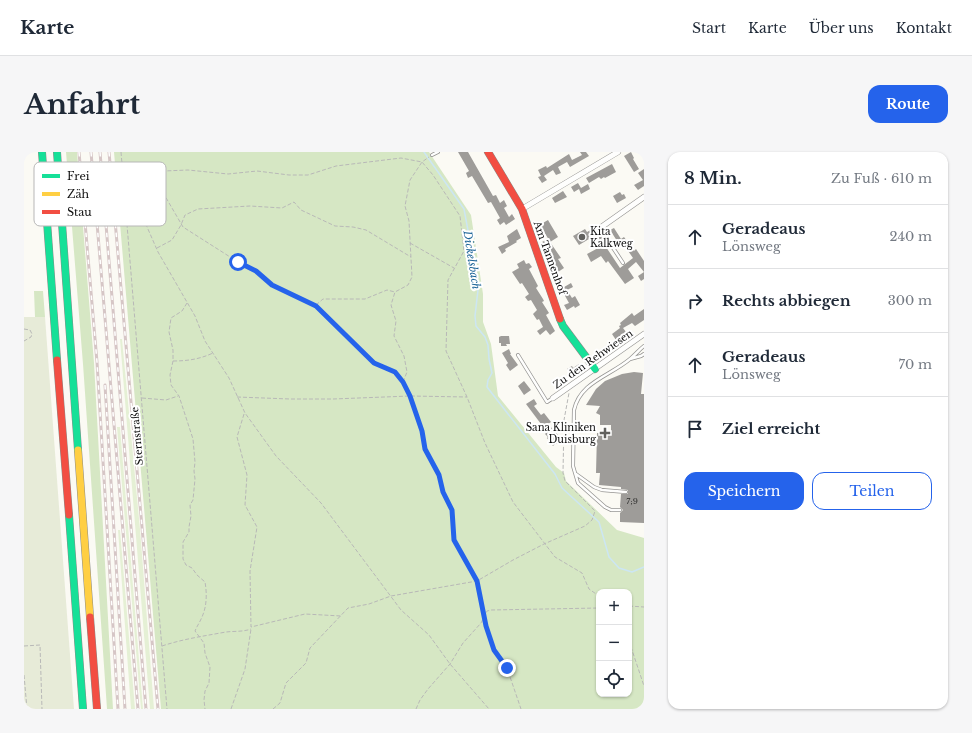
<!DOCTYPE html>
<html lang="de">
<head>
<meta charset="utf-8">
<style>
  :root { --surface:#fff; --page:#f6f6f7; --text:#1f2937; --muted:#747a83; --line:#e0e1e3; --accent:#2563eb }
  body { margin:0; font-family:"Libre Baskerville",serif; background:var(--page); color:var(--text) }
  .controls { position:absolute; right:12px; bottom:12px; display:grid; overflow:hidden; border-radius:8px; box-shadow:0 1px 3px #0004 }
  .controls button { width:36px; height:36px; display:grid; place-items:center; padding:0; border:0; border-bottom:1px solid var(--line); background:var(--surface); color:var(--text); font:20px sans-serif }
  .stop { position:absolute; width:12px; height:12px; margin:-9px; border:3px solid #2563eb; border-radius:50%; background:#fff }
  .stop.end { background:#2563eb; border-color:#fff; box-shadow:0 1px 4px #0008 }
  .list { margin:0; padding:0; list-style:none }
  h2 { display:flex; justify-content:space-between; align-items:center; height:52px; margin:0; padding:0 16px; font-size:17px }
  h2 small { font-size:13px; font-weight:400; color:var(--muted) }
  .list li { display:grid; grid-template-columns:26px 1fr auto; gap:12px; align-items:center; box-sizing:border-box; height:64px; padding:0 16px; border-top:1px solid var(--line) }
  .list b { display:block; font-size:15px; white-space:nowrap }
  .list p { margin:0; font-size:13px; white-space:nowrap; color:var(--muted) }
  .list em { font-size:13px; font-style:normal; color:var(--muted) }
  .actions { display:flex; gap:8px; padding:12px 16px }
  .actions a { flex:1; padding:9px 0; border:1px solid var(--accent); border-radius:12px; text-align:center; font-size:14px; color:var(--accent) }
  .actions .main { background:var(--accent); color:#fff }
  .icon { flex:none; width:22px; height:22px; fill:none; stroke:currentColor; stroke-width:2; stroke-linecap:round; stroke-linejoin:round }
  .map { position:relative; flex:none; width:620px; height:557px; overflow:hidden; border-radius:12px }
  header { display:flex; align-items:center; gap:24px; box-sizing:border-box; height:56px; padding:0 20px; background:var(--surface); border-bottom:1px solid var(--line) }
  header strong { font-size:19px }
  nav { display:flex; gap:22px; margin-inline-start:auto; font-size:14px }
  .intro { display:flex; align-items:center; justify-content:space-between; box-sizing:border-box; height:96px; padding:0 24px }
  h1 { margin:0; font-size:28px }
  .button { padding:10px 18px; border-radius:12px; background:var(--accent); color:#fff; font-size:14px; font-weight:700 }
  main { display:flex; gap:24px; padding:0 24px }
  aside { flex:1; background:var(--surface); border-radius:12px; box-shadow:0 1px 3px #0004 }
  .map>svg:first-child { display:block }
  .green { fill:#e5f0d5 }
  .forest { fill:#d6e7c4; fill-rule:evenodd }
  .cemetery { fill:#e7ebd8 }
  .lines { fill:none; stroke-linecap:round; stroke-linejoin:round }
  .stream { stroke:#cce6f3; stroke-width:1.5 }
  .building { fill:#9e9c99 }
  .lane-casing { stroke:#959492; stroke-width:4 }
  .street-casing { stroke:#959492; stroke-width:6 }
  .fast-casing { stroke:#8b8b88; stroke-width:8 }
  .slow-casing { stroke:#8b8b88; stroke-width:8 }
  .jam-casing { stroke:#8b8b88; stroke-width:8 }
  .path { stroke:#b8b8b7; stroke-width:1; stroke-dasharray:4 2; stroke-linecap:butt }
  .lane { stroke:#fefefd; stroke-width:2.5 }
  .street { stroke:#fefefd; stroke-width:5 }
  .fast { stroke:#16e098; stroke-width:7 }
  .slow { stroke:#ffcf43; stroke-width:7 }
  .jam { stroke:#f24e42; stroke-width:7 }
  .rail-casing { stroke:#d6c6c6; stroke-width:3 }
  .rail { stroke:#fff; stroke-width:1.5; stroke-dasharray:4.5; stroke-linecap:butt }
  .route { stroke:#2563eb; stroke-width:5 }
  .poi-dot { fill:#61615e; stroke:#fff; stroke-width:1.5 }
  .labels { text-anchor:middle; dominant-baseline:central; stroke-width:4; stroke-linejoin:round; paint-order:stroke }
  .number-label { font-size:8px; fill:#323231 }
  .poi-label { font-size:10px; fill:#0e0e0e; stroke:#fff; text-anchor:start }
  .street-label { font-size:10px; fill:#0e0e0e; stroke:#fff }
  .water-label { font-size:11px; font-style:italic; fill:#1f6699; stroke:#fff }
  .key { fill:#fff; stroke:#b7b7b7; stroke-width:1 }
  .key-label { font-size:11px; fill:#0e0e0e }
</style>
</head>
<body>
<header>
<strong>Karte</strong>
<nav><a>Start</a><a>Karte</a><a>Über uns</a><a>Kontakt</a></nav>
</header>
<div class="intro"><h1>Anfahrt</h1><a class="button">Route</a></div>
<main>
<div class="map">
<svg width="620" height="557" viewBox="0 0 620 557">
  <rect width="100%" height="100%" fill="#fbfaf4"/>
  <!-- green -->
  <path class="green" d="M96 187H98L116 377 130 557H126Z
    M93 275H96L119 557H117Z
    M94 378H96L111 557H107Z"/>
  <!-- forest -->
  <path class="forest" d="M42 0H53L70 211 89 557H83L59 212Z
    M90 0H405L447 63 459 142V170L467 192 474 244 532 315 540 321 542 329 593 378 620 386V557H137ZM575 440H605V542H575Z
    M10 139H19L21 165H11Z"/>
  <!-- cemetery -->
  <path class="cemetery" d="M0 165H21L50 557H0Z"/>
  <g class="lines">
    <!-- stream -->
    <path class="stream" d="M400 0 440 57 448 100 446 112 448 120 454 138 451 164 452 174 461 185 464 193 465 207 468 221 464 228 463 235 531 322 538 336 575 370 585 405 595 416 608 420 620 415"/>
  </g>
  <!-- building -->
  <path class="building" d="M434 0H444L469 44 472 43 476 51 480 48 483 54 480 56 485 65 488 62 491 67 482 73 480 70 476 73 473 68 476 66 467 50 464 51 448 24 444 26 442 21 445 19Z
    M556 0H562L565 4 546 15 543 10 534 15 537 21 532 23 529 18 520 24 523 28 518 31 514 25 517 24 514 18 522 14 523 16 545 2 548 8 558 3Z
    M607 0 610 6 609 7 615 17 610 20 600 4Z
    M588 12 592 20 581 26 580 25 577 27 575 25 565 31 562 26Z
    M620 17V34L614 38 610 33 619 28 614 21Z
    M554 31 557 36 564 32 566 37 557 42 555 37 550 40 547 35Z
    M539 39 543 45 531 51 528 46Z
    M596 40 598 43 600 42 602 46 593 51 589 44Z
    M524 68 534 85 526 90 537 106 534 107 540 116 534 120 529 110 527 112 524 107 529 104 523 94 521 95 518 90 524 87 525 88 519 78 515 80 512 75Z
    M572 75 573 78 580 88 578 89 596 116 609 106 600 93 597 95 586 78 590 76 597 87 600 85 610 99 612 97 620 109V127L617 129 614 124 620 120 612 110 604 117 610 126 601 132 584 109 582 111 577 104 567 110 563 102 576 95 570 84 555 93 549 84 561 77 563 80Z
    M493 77 497 86 492 89 493 90 481 97 482 99 478 102 474 95 485 90 483 84Z
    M500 108 502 112 505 111 508 115 505 117 514 134 512 136 519 147 520 149 518 150 525 161 522 163 531 179 526 183 522 178 516 183 513 179 519 175 515 167 513 168 509 162 513 158 507 148 504 149 501 145 505 142 498 131 496 132 488 120 495 116 493 112Z
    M547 131 549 135 543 138 548 146 551 144 556 153 551 156 550 154 543 158 540 153 545 151 540 142 538 143 535 138Z
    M620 157V168L611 174 608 171 599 176 602 180 592 188 588 182 596 176 595 174 597 173 596 171 608 161 610 164Z
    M477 184H485L486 192H482L483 194H477V191H475V185Z
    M485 197 487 202H486L494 213 486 219 482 213 484 211 478 201Z
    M555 212 558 216 548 224 543 217 548 214 549 216Z
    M610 220 619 221 617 242H620V371L596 370V361L599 358 596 355 597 342H604V338L597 337V335L575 333 576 321H572L573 281 587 282V273H576V263L572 261 576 254 562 253 572 237 581 229 598 222Z
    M500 229 507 238 500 243 494 234Z
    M510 247 513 252 510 254 517 263 520 261 527 270 524 272 536 285 535 292H531L529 294 523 286 524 285 521 282 523 280 502 252Z"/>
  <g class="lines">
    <!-- lane casing -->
    <g class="lane-casing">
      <path id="lane" d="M408 3 414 0
        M576 76 599 111
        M494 203 523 250 529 246
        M606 207 617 204 620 202
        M552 322 570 335 578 338 602 340
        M596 358H587L581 355 554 331 549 314 550 258C556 230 586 224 606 207 611 203 615 198 620 194"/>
    </g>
    <!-- street casing -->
    <g class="street-casing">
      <path id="street" d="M498 57 594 0
        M576 76 620 45
        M529 246 620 182"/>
    </g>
    <!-- fast casing -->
    <g class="fast-casing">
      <path id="fast" d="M18 0 33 208
        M33 0 54 298
        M536 167 539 174 571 217
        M45 363 59 557"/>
    </g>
    <!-- slow casing -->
    <g class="slow-casing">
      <path id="slow" d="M54 298 66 465"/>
    </g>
    <!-- jam casing -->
    <g class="jam-casing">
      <path id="jam" d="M464 0 498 57 536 167
        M33 208 45 363
        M66 465 73 557"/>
    </g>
    <!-- path -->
    <path class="path" d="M97 0 143 557
      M98 10 116 20 164 18 204 22 233 19 265 23H284L312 14 377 6 398 10 409 23 436 64 440 99 424 128 422 199 443 245 461 291 489 350 531 405 558 421 565 437 575 444
      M116 21 141 44 159 75 214 110 232 119 248 133 291 154 350 211 371 220 379 231 386 244 398 279 401 297 415 323 419 340 428 358 430 387 453 429 462 475 470 498 483 516 497 557
      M100 36 113 52 134 100 171 164 181 189 205 226 221 261 252 304 297 351 377 458 405 483 426 512 465 557
      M386 91 430 116
      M133 96 148 88 157 73 161 63 174 57 226 54 258 56 270 50 277 58 311 74 329 75 342 78 387 105
      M163 151 158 159 147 166 145 180 149 198V209L146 223 147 233 155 244 169 287 171 310 170 319 171 327 169 348 166 353 167 364 165 375V380L159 390V407L162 413 168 416 173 423 181 430C183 441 183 454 178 465 176 470 173 474 171 479L180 491 181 501 186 515 185 531 181 539 180 548 181 557
      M292 153 299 147H341L363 138 371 140
      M0 177 6 178 8 182 7 185 0 189
      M149 209C164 209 176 207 189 201
      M379 230 383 220 380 204 370 184 372 169 367 153 371 140 384 133 388 125 385 69 381 54 386 28 398 10 405 5
      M213 245 266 247H309L386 244 443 245
      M118 246 142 248 154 244
      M220 262 213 285 223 323 221 353 233 375 226 419 227 475 281 462 317 464
      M605 454 620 455
      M605 489 620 534
      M0 494 16 493 18 557
      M138 494C159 487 180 484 202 480 210 479 219 480 227 477
      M0 523 3 557
      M207 557 221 517 227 477
      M249 557 256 551 262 531 282 511 286 496 324 456 345 452 367 444 453 429 489 408 520 392 561 374 568 368 571 359 541 329 539 321 540 268 545 241
      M392 557 396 548 404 537 426 512 439 491 457 471 463 459 467 458 575 456"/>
    <!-- lane -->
    <use href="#lane" class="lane"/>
    <!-- street -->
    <use href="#street" class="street"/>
    <!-- fast -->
    <use href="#fast" class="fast"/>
    <!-- slow -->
    <use href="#slow" class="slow"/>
    <!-- jam -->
    <use href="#jam" class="jam"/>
    <!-- rail casing -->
    <g class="rail-casing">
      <path id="rail" d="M55 0 73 210 94 557
        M67 0 114 557
        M76 0 122 557
        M85 0 134 557
        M81 233 101 557"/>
    </g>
    <!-- rail -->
    <use href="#rail" class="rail"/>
  </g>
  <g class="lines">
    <!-- route -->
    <path class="route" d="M214 110 232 119 248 133 292 154 350 211 371 220 379 230 386 244 398 279 401 297 415 323 419 340 428 358 430 388 453 429 462 474 470 498 483 516"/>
  </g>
  <!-- markers -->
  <g class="poi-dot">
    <circle cx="558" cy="85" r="4"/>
    <path d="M579 275h4v4h4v4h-4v4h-4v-4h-4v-4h4z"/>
  </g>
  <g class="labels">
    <!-- number labels -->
    <g class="number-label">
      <text x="608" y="349">7;9</text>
    </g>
    <!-- poi labels -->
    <g class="poi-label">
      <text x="566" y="79">Kita<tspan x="566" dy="12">Kalkweg</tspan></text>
      <text x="572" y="275" text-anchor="end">Sana Kliniken<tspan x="572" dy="12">Duisburg</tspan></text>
    </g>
    <!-- street labels -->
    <g class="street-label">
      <text transform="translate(526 106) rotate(70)">Am Tannenhof</text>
      <text transform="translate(569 207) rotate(-35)">Zu den Rehwiesen</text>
      <text transform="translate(113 284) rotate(-95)">Sternstraße</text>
    </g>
    <!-- water labels -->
    <g class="water-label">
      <text transform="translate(448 108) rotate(81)">Dickelsbach</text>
    </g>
  </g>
  <!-- legend -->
  <rect x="10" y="10" width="132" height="64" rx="6" class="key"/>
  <rect x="18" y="22" width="18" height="4" fill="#16e098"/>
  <rect x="18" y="40" width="18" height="4" fill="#ffcf43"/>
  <rect x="18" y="58" width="18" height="4" fill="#f24e42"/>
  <g class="key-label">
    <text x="43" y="28">Frei</text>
    <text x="43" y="46">Zäh</text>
    <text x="43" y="64">Stau</text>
  </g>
</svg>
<div class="controls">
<button>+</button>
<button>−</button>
<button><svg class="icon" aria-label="locate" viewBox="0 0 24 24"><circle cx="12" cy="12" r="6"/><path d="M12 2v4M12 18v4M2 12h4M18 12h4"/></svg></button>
</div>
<div class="stop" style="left:214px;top:110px"></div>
<div class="stop end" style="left:483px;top:516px"></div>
</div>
<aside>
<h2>8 Min.<small>Zu Fuß · 610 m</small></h2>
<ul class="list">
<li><svg class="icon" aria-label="ahead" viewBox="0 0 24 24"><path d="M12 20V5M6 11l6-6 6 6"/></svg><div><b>Geradeaus</b><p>Lönsweg</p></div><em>240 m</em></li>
<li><svg class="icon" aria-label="right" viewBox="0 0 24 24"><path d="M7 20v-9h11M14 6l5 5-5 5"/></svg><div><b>Rechts abbiegen</b></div><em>300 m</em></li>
<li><svg class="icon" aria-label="ahead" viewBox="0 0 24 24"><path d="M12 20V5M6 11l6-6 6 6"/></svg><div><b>Geradeaus</b><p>Lönsweg</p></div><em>70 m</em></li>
<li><svg class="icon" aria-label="arrive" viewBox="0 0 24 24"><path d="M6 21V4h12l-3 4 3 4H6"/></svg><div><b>Ziel erreicht</b></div></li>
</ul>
<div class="actions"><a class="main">Speichern</a><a>Teilen</a></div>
</aside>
</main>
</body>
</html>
